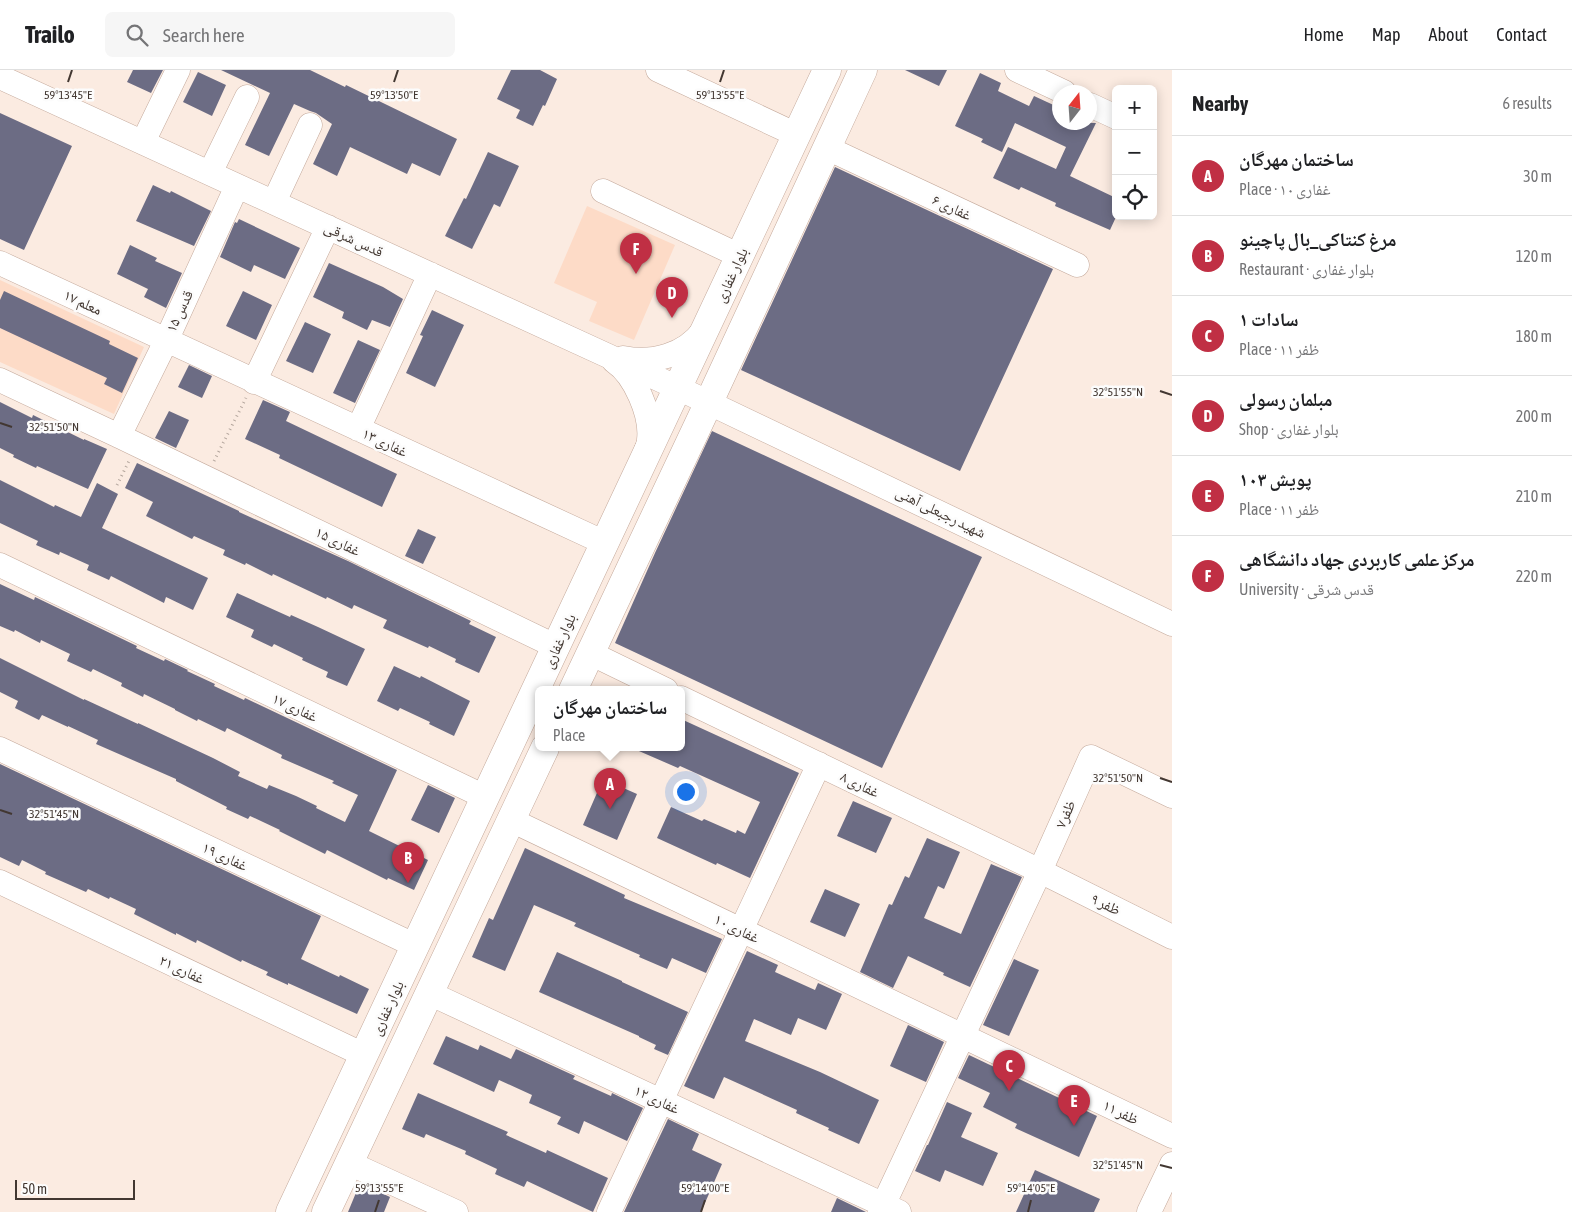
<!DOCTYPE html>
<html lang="en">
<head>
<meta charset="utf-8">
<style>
  :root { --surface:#fff; --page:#f6f6f6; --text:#202124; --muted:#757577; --line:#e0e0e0; --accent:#c02f44 }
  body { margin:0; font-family:"Asap Condensed","Noto Naskh Arabic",sans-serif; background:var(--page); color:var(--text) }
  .controls { position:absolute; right:15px; top:15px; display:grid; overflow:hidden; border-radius:8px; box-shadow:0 2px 12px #0003 }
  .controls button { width:45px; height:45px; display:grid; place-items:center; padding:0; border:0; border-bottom:1px solid var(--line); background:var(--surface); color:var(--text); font:25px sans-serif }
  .compass { position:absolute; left:1052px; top:15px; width:45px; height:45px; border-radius:50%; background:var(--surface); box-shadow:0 2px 12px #0003; rotate:17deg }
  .scale { position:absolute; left:15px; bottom:12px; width:120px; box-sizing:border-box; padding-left:5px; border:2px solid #423731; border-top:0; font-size:14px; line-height:18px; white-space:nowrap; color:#423731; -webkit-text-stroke:4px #fcfcfc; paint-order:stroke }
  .you { position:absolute; left:685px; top:721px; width:18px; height:18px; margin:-12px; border:4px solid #fff; border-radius:50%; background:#1a73e8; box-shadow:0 0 0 8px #1a73e833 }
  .badge { display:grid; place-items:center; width:32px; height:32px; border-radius:50%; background:var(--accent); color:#fff; font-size:16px; font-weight:700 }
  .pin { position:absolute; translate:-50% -41px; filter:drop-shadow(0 1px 2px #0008) }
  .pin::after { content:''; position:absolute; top:26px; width:18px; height:15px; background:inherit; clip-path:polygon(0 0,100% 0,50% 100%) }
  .popup { position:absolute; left:535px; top:616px; width:150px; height:65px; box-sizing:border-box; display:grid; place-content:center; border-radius:8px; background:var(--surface); filter:drop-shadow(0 1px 4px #0005); font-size:16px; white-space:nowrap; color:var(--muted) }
  .popup b { font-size:19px; color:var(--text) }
  .popup::after { content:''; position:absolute; left:50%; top:100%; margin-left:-10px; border:10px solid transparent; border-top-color:var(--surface) }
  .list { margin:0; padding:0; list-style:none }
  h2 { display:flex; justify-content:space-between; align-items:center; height:65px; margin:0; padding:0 20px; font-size:21px }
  h2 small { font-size:16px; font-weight:400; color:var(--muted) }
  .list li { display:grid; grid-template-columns:32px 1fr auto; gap:15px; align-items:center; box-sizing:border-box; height:80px; padding:0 20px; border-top:1px solid var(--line) }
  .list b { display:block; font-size:19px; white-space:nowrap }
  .list p { margin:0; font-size:16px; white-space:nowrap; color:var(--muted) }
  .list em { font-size:16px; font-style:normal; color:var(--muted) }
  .icon { flex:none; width:28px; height:28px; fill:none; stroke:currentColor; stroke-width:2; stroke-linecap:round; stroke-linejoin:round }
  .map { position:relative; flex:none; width:1172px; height:1142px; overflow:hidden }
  header { display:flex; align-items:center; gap:30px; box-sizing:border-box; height:70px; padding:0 25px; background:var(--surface); border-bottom:1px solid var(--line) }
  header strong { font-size:24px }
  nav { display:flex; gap:28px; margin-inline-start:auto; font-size:18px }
  .search { width:350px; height:45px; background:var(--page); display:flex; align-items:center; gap:12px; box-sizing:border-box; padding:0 18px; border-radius:8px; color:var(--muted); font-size:19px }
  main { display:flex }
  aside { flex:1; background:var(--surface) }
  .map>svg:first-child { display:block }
  .built { fill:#fddbc7 }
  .building { fill:#6c6c84 }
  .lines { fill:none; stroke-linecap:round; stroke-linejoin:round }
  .minor-casing { stroke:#c4a99b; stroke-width:25 }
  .major-casing { stroke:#c4a99b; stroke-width:29 }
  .path { stroke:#b5a79e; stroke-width:3; stroke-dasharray:1 4; stroke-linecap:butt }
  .minor { stroke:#fff; stroke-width:24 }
  .major { stroke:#fff; stroke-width:28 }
  .ticks { fill:none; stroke:#423731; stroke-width:2 }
  .labels { text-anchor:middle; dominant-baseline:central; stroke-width:5; stroke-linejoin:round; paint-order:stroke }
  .street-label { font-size:15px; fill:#423731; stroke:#fcfcfc }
  .ticks-label { font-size:12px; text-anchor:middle; fill:#423731; stroke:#fcfcfc; stroke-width:5; stroke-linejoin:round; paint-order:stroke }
</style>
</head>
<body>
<header>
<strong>Trailo</strong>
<div class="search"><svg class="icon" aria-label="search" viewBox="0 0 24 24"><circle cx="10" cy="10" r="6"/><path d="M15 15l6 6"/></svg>Search here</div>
<nav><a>Home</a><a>Map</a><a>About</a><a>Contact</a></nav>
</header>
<main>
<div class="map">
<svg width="1172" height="1142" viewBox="0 0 1172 1142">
  <rect width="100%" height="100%" fill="#fbebe1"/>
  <!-- built -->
  <path class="built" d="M587 136 675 175 634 270 589 251 597 232 554 213Z
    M0 210 144 277 114 344 0 292Z"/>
  <!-- building -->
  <path class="building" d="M133 0H163L151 23 127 12Z
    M221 0H310L345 17 346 15 457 69 440 106 412 93 407 104 350 77 337 106 313 94 332 54 316 43 310 41 294 34 269 86 245 75 270 23Z
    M511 0H540L557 9 545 36 543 35 533 56 516 48 520 40 497 29Z
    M905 0H947L939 16Z
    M198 2 226 15 212 46 183 32Z
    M980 3 1001 13 998 21 1029 36 1034 26 1060 38V52L1096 53 1070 106 1116 128V147L1110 160 1055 136 1056 133 1021 117 1019 120 993 108 1008 77 1056 99 1066 77 1015 53 1002 82 981 72 983 69 955 56Z
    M0 43 72 76 24 180 0 169Z
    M488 82 519 96 500 137 494 134 472 179 445 166 464 128 466 129Z
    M835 97 1053 199 960 401 741 300Z
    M153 115 170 123 171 121 211 141 194 176 136 151Z
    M239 149 300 178 285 209 254 195 251 202 220 187 235 152 237 153Z
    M130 175 157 188 155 191 182 203 166 238 144 227 148 219 117 204Z
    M329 193 383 217 403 229 390 257 372 250 367 260 342 248 344 242 313 227Z
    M4 221 110 271 109 274 138 288 122 323 104 314 107 308 0 258V230Z
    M243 221 272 235 256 270 226 256Z
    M432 240 464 255 435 317 406 303 423 266 420 265Z
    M305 252 331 264 313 303 286 291Z
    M358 270 380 280 355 333 333 323Z
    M189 295 212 306 202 328 178 317Z
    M263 330 290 342 286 351 397 404 382 437 279 388 280 385 245 369Z
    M0 332 32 348 33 345 84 370V369L107 379 88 419 37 396 36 398 13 387 14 385 0 378Z
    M169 341 189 350 176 378 155 368Z
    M712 361 982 487 882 698 615 573 655 483Z
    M137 393 239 441V442L348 491 471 551 469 554 496 567 479 603 455 592 456 589 429 576 428 578 383 558 387 550 354 535 352 539 327 527 326 529 273 504 272 506 246 493 245 495 223 485 225 480 194 466 192 469 146 446 153 432 125 418Z
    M0 410 54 437 55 435 81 447 97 413 118 424 102 458 208 508 193 540 166 527 164 533 111 506 109 510 87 500 89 495 60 482 59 485 36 475 38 471 0 453Z
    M418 459 436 467 423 494 405 486Z
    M0 514 34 530 35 527 137 576 136 578 164 591 165 589 188 600 187 601 215 614 214 616 244 630 245 628 397 700 369 761 428 790 414 820 388 808 387 810 327 780 325 784 279 761 280 760 250 746 248 749 226 739 227 737 176 711V709L96 674 98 670 68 656V657L42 645 39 650 15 638 18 631 0 622V588L84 630V629L138 654V653L213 688 240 702 238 706 267 719 269 715 296 726 317 736 316 738 345 752 358 725 332 713 334 711 281 688 282 685 227 658 225 662 198 649 197 651 175 640V639L144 624 143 627 121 616 122 613 93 599 91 602 67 591 70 584 41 570 40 573 15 560 14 562 0 556Z
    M237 523 290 547 291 545 318 557 365 579 347 616 326 607 328 602 302 590 303 588 274 574 272 577 251 567 254 560 226 547Z
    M394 596 420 608 421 606 470 631 454 666 429 654 430 652 400 638 398 641 377 631Z
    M681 649 799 703 750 808 717 793 716 795 657 768 671 737 702 751 704 749 736 763 737 760 745 764 760 732 680 696 678 698 632 678H681Z
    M0 694 321 846 301 889 339 907 340 905 369 919 357 944 288 913V915L266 905 268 902 242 890 241 892 197 870 196 873 176 863V865L134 844 136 839 110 827 109 829 88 819 86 822 45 804 46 802 22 790 19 796 0 787Z
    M603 709 637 724 617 770 583 755Z
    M428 715 455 728 439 763 411 750Z
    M853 731 892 748 876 783 837 766Z
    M927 768 960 782 944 819 938 816 924 848 961 864 991 794 1022 807 970 917 943 905 944 903 908 886 893 918 860 902 889 834 892 835 905 806 909 808Z
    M525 778 625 825 624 828 722 869 706 903 672 888 667 899 639 887 640 885 574 856 576 853 534 835 505 901 472 887 489 848 493 850Z
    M825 819 860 834 845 867 810 852Z
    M747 881 778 895 775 902 815 920 818 913 842 924 826 960 798 948 791 965 754 949 745 971 820 1002 879 1030 859 1074 828 1060 829 1058 796 1043 797 1040 724 1007 714 1029 684 1016Z
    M557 882 622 911V912L688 942 668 985 654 979 656 975 639 967V966L539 922Z
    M1014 889 1039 900 1009 966 983 955Z
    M908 955 944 972 926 1012 890 996Z
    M446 966 478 980 480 975 511 989 516 979 575 1006 573 1009 611 1026 612 1023 643 1038 627 1071 584 1051 579 1064 557 1054 561 1047 529 1033 532 1025 499 1010 494 1022 433 994Z
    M969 985 1097 1046 1079 1087 1015 1058 1017 1054 983 1037 990 1023 958 1008Z
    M418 1023 508 1062 506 1065 546 1083 547 1080 608 1108 593 1142 527 1111 524 1117 495 1104 497 1099 465 1084 466 1081 426 1064 424 1068 402 1059Z
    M947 1032 972 1043 961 1067 998 1083 983 1116 945 1100 940 1112 915 1101 927 1075H928Z
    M668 1049 699 1064 692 1080 722 1094 701 1142H624Z
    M1035 1100 1100 1129 1094 1142H1016Z
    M360 1113 390 1127 384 1142H348Z
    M837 1128 866 1142H831Z"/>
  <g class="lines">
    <!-- minor casing -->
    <g class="minor-casing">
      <path id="minor" d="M658 0 797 65
        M1017 0 1064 22
        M0 7 678 318 1172 554
        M1090 35 1116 47
        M143 72 178 0
        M827 78 1077 195
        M210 103 247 27
        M603 121 740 186
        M274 132 310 55
        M0 193 605 473
        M623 288C653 294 685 285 703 261
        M614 291C635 305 652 345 649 370 649 374 647 378 646 381
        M0 310 119 366 557 577
        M254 312 328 157
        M358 359 430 204
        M119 366 166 271 237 116
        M0 495 485 727
        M590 583 666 620
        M681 628 1040 801 1172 867
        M0 679 416 876
        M511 750 1172 1066
        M0 812 364 985
        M429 923 899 1142
        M349 1093 456 1142
        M609 1142 819 694
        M880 1142 1040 801 1091 687 1172 726
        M1149 1142 1172 1094"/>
    </g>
    <!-- major casing -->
    <g class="major-casing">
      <path id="major" d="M573 620 709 332 863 0
        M290 1142 827 0
        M326 1142 545 678"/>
    </g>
    <!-- path -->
    <path class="path" d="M214 391 246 328
      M117 415 129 391"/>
    <!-- minor -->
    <use href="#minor" class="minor"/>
    <!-- major -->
    <use href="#major" class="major"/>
  </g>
  <!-- ticks -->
  <path class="ticks" d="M68 12 72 0M394 12 398 0M720 12 724 0M1160 321 1172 325M0 353 12 357M1160 708 1172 712M0 740 12 744M1160 1095 1172 1098M375 1142 379 1130M701 1142 705 1130M1028 1142 1031 1130"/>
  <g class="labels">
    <!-- street labels -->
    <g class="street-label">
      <text transform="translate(952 137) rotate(25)">غفاری ۶</text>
      <text transform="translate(354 169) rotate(25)">قدس شرقی</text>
      <text transform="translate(731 205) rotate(-65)">بلوار غفاری</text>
      <text transform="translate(83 232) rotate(25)">معلم ۱۷</text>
      <text transform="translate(179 241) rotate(-65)">قدس ۱۵</text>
      <text transform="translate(385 372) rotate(25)">غفاری ۱۳</text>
      <text transform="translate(941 442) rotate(26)">شهید رجبعلی آهنی</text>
      <text transform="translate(338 471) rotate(26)">غفاری ۱۵</text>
      <text transform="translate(559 571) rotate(-65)">بلوار غفاری</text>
      <text transform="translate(295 637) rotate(25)">غفاری ۱۷</text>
      <text transform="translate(860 714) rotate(26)">غفاری ۸</text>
      <text transform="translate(1065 744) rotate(-66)">ظفر۷</text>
      <text transform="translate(225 786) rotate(25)">غفاری ۱۹</text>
      <text transform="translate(1106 834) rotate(26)">ظفر ۹</text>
      <text transform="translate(737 858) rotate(26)">غفاری ۱۰</text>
      <text transform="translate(182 899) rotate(25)">غفاری ۲۱</text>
      <text transform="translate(387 938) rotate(-65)">بلوار غفاری</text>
      <text transform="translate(657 1029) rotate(25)">غفاری ۱۲</text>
      <text transform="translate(1121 1042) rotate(26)">ظفر ۱۱</text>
    </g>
  </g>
  <g class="ticks-label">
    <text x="68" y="29">59°13'45"E</text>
    <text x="394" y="29">59°13'50"E</text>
    <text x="720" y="29">59°13'55"E</text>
    <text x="1118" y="326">32°51'55"N</text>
    <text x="54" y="361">32°51'50"N</text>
    <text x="1118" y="712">32°51'50"N</text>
    <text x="54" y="748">32°51'45"N</text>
    <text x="1118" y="1099">32°51'45"N</text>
    <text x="379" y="1122">59°13'55"E</text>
    <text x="705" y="1122">59°14'00"E</text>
    <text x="1031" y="1122">59°14'05"E</text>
  </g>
</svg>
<div class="controls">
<button>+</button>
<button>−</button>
<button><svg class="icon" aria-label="locate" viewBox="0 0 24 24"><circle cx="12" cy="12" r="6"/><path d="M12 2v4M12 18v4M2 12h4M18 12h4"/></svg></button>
</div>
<svg class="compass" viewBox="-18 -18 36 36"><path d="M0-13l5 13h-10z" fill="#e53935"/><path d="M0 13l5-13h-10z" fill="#757577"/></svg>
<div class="scale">50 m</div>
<div class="you"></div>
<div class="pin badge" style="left:610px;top:739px">A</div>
<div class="popup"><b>ساختمان مهرگان</b>Place</div>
<div class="pin badge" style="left:408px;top:813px">B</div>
<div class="pin badge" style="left:1009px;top:1021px">C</div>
<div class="pin badge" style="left:672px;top:248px">D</div>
<div class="pin badge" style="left:1074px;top:1056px">E</div>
<div class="pin badge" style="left:636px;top:204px">F</div>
</div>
<aside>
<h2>Nearby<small>6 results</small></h2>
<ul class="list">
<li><span class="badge">A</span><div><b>ساختمان مهرگان</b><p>Place · غفاری ۱۰</p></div><em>30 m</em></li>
<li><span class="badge">B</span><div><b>مرغ کنتاکی_بال پاچینو</b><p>Restaurant · بلوار غفاری</p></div><em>120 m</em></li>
<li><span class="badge">C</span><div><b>سادات ۱</b><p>Place · ظفر ۱۱</p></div><em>180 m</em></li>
<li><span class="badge">D</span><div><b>مبلمان رسولی</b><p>Shop · بلوار غفاری</p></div><em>200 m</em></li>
<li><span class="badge">E</span><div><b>پویش ۱۰۳</b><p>Place · ظفر ۱۱</p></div><em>210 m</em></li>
<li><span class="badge">F</span><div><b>مرکز علمی کاربردی جهاد دانشگاهی</b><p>University · قدس شرقی</p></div><em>220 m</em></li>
</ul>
</aside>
</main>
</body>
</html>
